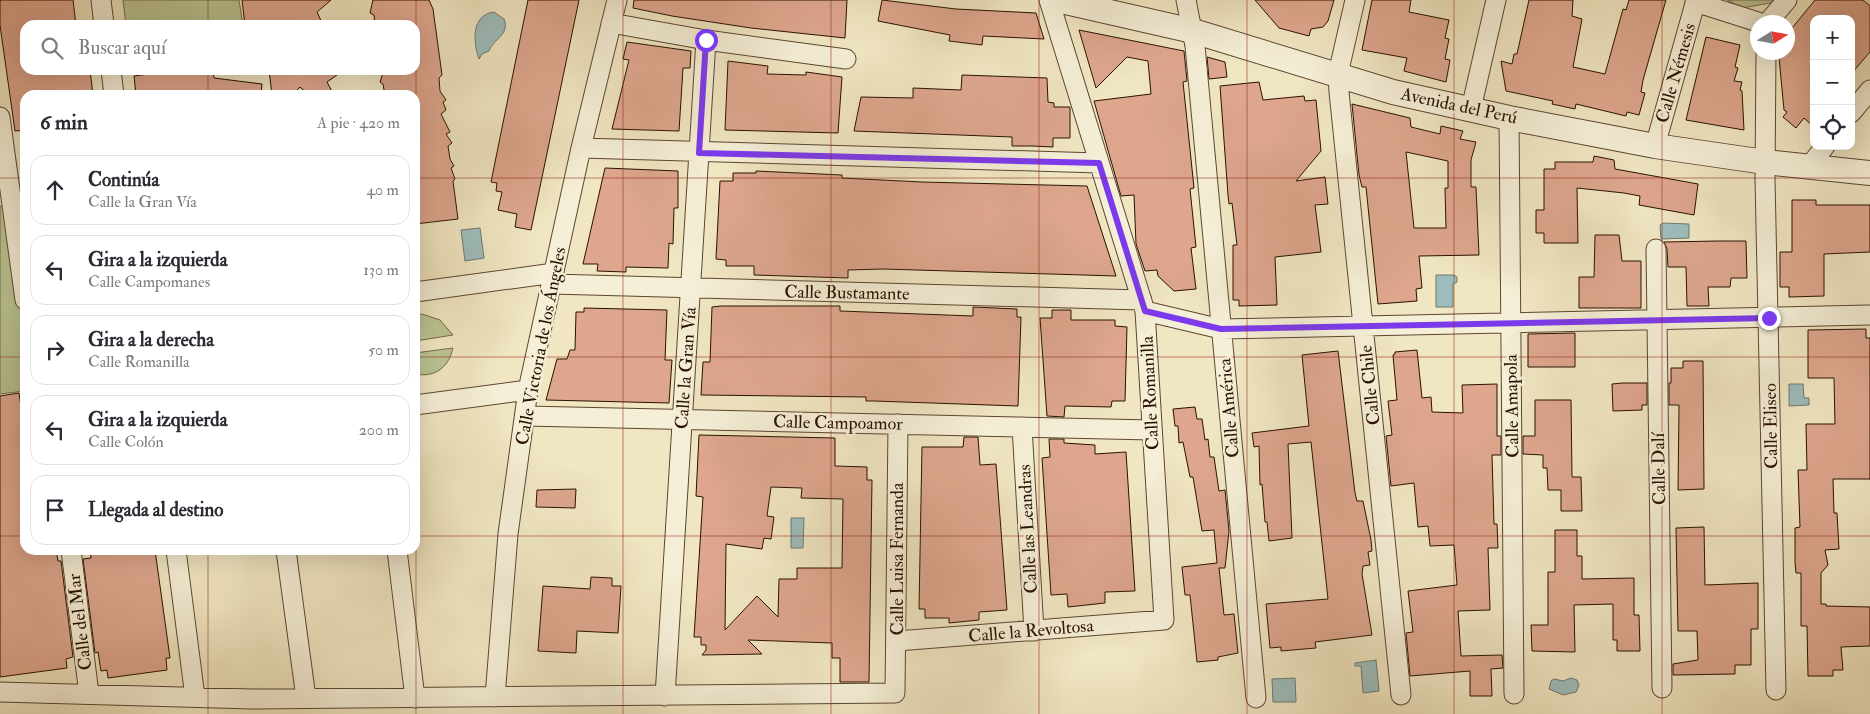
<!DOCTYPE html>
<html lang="es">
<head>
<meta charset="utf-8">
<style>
  :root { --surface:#fff; --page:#f2f2f3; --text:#2b2b33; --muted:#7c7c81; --line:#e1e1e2 }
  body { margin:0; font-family:"IM FELL Double Pica",serif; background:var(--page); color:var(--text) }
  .controls { position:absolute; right:15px; top:15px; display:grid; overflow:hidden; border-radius:10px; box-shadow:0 5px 20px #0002 }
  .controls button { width:45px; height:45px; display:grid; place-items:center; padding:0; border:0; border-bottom:1px solid var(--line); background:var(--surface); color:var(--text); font:25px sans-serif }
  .compass { position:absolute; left:1750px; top:15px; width:45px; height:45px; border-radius:50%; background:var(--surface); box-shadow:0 5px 20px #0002; rotate:79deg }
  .stop { position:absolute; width:15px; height:15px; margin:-11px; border:4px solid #7c3aed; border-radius:50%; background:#fff }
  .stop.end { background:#7c3aed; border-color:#fff; box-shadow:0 1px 5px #0008 }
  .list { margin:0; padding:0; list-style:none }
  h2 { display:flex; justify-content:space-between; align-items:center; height:65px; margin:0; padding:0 20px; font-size:21px }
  h2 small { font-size:16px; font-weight:400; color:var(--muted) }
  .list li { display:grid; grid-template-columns:32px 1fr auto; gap:15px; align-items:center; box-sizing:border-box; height:70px; margin:0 10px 10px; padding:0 10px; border:1px solid var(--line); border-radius:15px }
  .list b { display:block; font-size:19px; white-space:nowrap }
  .list p { margin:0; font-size:16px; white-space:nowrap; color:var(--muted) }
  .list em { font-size:16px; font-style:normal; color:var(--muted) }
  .icon { flex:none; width:28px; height:28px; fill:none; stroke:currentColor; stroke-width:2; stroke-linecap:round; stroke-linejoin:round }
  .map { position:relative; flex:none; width:1870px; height:714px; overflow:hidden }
  .search { position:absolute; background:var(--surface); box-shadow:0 5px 20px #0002; left:20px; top:20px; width:400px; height:55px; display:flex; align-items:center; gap:12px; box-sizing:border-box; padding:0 18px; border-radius:15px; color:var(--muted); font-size:19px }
  .panel { position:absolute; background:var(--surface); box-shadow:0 5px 20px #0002; left:20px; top:90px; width:400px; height:465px; border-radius:15px }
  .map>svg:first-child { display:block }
  .green { fill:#bbc493; stroke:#726a4a }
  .water { fill:#9dbdbc; stroke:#6f7871 }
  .building { fill:#dda68d; stroke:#2a1101; fill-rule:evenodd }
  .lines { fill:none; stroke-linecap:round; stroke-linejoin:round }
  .minor-casing { stroke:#5c4631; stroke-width:21 }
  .tertiary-casing { stroke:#5c4631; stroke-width:26 }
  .minor { stroke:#f5efd7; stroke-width:19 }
  .tertiary { stroke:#f5efd7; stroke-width:24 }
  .route { stroke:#7c3aed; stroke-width:6 }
  .grid { fill:none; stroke:#8f2418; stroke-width:1; stroke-opacity:0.55 }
  .labels { text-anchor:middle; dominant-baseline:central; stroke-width:4.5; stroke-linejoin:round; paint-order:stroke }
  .street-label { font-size:18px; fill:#2a1101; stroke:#f5efd7 }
</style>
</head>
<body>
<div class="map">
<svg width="1870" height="714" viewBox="0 0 1870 714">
  <rect width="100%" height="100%" fill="#f0e6c2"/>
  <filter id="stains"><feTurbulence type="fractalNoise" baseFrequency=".004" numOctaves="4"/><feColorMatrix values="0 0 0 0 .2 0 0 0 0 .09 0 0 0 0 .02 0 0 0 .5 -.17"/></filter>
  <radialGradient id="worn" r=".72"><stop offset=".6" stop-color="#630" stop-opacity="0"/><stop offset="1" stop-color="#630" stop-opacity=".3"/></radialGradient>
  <!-- green -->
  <path class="green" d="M123 0H239L243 25H126Z
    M1727 0H1778L1776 2 1742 8Z
    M12 205 25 300V391L0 394V206Z
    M422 314 440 320 453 335 415 341V316Z
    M453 348C449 367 435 378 415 374V353Z"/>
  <!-- water -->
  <path class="water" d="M494 12 504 19C510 35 494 38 489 51L482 54 479 59C473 42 471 15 494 12Z
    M1663 223 1689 224V238L1661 239 1660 225Z
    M480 228 484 258 465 261 461 230Z
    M1436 275H1454L1457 277V282L1453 284V307H1436Z
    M1789 384H1803L1804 398H1809V405L1789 406Z
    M791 518H804L803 548H791Z
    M1376 660 1379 691 1363 693 1361 666H1355V663Z
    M1295 678 1296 702H1273L1272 679Z
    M1571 678 1577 680 1579 685 1576 692 1563 695 1549 689 1551 681 1554 679 1563 681Z"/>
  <!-- building -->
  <path class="building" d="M0 0H73L76 25H25V70H90L93 95H25V130L15 131 0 25Z
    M242 0H331L317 12 323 25H245Z
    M373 0H429L433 9 442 75 439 78 440 91 446 100 443 102 446 110 441 114 450 132 446 134 452 143 448 146 450 159 454 166 451 168 455 179 453 181 458 219 415 224V95H385L383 84 380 82 384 70H415V25H375L374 15 370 13Z
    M528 0H579L531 230 515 227 517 214 498 210 502 192 496 191 497 183 491 182Z
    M634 0H847L845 38 751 28 672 16 633 8Z
    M882 0 956 9 1036 13 1044 39 983 36 982 45 949 41 950 35 878 21Z
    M1255 0H1334L1328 21 1323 27 1311 29 1309 36 1279 28Z
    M1372 0H1411L1409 12 1449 20 1445 38 1449 39 1445 59 1450 60 1446 82 1404 71 1407 58 1362 50Z
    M1529 0H1573L1572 16 1582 19 1573 67 1605 74 1623 9 1626 10 1629 0H1666L1643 80 1641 92 1645 93 1639 115 1627 112 1626 116 1576 104 1575 109 1552 104 1553 101 1506 91 1501 61 1512 64 1514 54H1517Z
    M1815 0H1863L1870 6V52L1851 74V19H1814V127L1804 118 1796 128 1783 117 1787 112 1784 110 1779 57 1783 52H1788V33Z
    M1079 30 1184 51 1187 81 1183 82 1194 188 1190 189 1196 247 1191 248 1196 289 1174 291 1158 276 1157 270 1145 271 1136 244 1134 195 1121 196 1094 101 1151 94 1148 61 1127 57 1096 88Z
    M1706 37 1740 45 1735 67 1738 68 1734 81 1742 82 1740 90 1742 91 1744 130 1686 120Z
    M627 42 691 51 690 68H683L679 131 612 129 629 60 623 59Z
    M1207 57 1225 62 1227 77 1209 79Z
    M728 61 768 66 767 74 806 75V72L842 77 838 133 725 130Z
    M177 70H213L214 78 262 84 261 95H136L134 76Z
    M269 70H344L327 82 334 95H309L300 87 293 95H272Z
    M962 75 1047 78 1048 102 1054 103V107H1070V138H1053V147L1032 146H1012V137L854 131 861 97 913 98V88L961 90Z
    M1259 82 1263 100 1304 96 1305 101 1316 100 1321 151 1296 181 1325 177 1328 204 1315 205 1321 252 1275 257 1277 305 1239 306V300H1233V245H1237L1232 203 1229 204 1228 195 1220 86Z
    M1352 104 1410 118 1411 127 1440 134 1441 126 1463 131 1460 139 1476 142 1471 160V187H1476L1479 255 1419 256 1422 288 1416 289 1417 301 1378 304 1366 187H1362L1359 175ZM1406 152 1448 161V188H1445L1446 228H1414Z
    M1594 156 1614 160 1615 169 1698 184 1694 215 1639 205 1640 196 1624 193 1577 188 1578 243H1544V233H1536V210H1544V169H1555V162H1593Z
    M605 168 678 171V208H674L673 244 669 243 668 268 626 267V272L597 271 598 264H583Z
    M756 171 842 175V178L922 182 1087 186 1116 276 883 269 848 270V278L754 275V266H726V260L716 259 720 181H733V173H756Z
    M1792 200H1816V205H1870V252L1824 254V296L1789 297V287H1780V252H1792Z
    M1595 235H1619L1622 261H1641V308H1579V277H1594Z
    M1718 241H1746L1747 278H1731L1730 287H1708L1709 306H1687L1686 267H1668L1667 249 1664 242Z
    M721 306H840V311L973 316V307L1017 309V317H1021L1018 406 874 401H866V397L701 395 703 362H710L712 307Z
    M584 308 667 310 665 360H672L669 403 546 400 557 359H567L570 350H575L576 312H584Z
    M1052 310H1071V320H1115V326L1127 327 1125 401H1112L1111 407 1065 406 1064 417 1047 416 1040 318H1052Z
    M1866 329V338H1870V479H1833L1834 513H1837L1839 549 1825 550 1828 565 1821 573V604H1826V606L1870 607V646L1841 647 1843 670H1833V676H1808L1807 626H1801V573H1796L1795 562V528L1800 527 1798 470H1807L1806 424H1835L1834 378H1808V330Z
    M1575 333V367H1528V334Z
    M1417 350 1422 398 1431 397 1432 412 1463 413 1462 385 1497 384V436H1501V455H1492L1494 524H1497L1498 548H1488L1490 610 1458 611 1461 656 1502 655 1503 668 1491 669 1492 696H1470V671L1410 676 1406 633 1413 632 1408 591 1457 585 1454 545 1430 546 1428 526 1418 527 1414 483 1391 486 1386 436 1392 435 1388 401 1397 400 1393 355 1395 354V352Z
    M1338 351 1355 493 1357 501H1363L1371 540 1372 551 1368 552 1370 565 1363 566 1362 574 1372 635 1315 642 1316 648 1281 651V647L1270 648 1266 604 1328 599 1311 442 1288 444 1292 538 1269 541 1267 522H1265L1262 484 1260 485 1259 446 1254 447 1252 433 1309 426 1302 355Z
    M1683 361H1703L1704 489 1678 490 1679 405H1669V383H1671V368H1683Z
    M1623 383H1647V405H1642V410L1613 411 1612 384Z
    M19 393 25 436V550H56L58 561H61L73 657 66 659 67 668 0 677V396Z
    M1535 400H1571L1572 477H1581L1582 511H1561V490H1548L1547 468H1543V455L1523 454V436H1535Z
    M1195 407 1197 419H1202L1205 440 1208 439 1210 457H1214L1219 491 1225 490 1229 531 1225 568H1219L1224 615 1234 614 1238 653 1218 657V660L1197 662 1190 595H1185L1182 567 1217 563 1214 530 1202 531 1193 477H1190L1183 442 1179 443 1178 426H1175L1173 409Z
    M699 435 835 438V466L867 467V480H872L869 682H840V658H832V643L748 640 762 654 702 655 706 650V645H701V637H694L703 497 696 496ZM771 487 802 488 801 498 843 499 842 568H797V579H779L778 617 757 596 725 630 726 544 762 549 764 538 771 539 774 517 767 516Z
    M964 437H978L980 465 996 464 1007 610 979 612V620L949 623V618H925V609H919L922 447H963Z
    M1049 439H1064V443L1095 445V454L1126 452 1135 591 1105 592V603L1068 607 1067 594 1051 595 1042 458 1050 457Z
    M576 489 575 508 536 507 537 490Z
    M1704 527 1705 585 1758 583V629H1751V665H1735V674L1673 675V664L1698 660 1697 631H1678L1676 528Z
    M1555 530H1577V556H1582V579L1634 578V615H1639L1640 651H1617V640H1613V604L1574 605 1575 652 1532 651 1531 625H1548V572H1555Z
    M90 550H155L170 658H166L167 670 108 678 107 670 101 671 98 652 95 653 83 559 91 558Z
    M591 577 612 578V586H621L618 633 577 631 576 653 538 651 543 586 590 589Z"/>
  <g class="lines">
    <!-- minor casing -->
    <g class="minor-casing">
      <path id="minor" d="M101 0 104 25
        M1186 0 1195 46 1256 698
        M1355 0 1338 74 1339 92 1401 695
        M1695 2 1758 22
        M1768 22 1787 0
        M611 23 706 40 846 59
        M1766 52 1765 179 1776 690
        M111 70 114 95
        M1471 109 1496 0
        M1851 113 1870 90
        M0 117 25 300
        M1509 118 1514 694
        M1655 146 1696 0
        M581 148 1099 163
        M1809 167 1825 146
        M1656 249 1662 688
        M552 284 1142 300
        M415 292 554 273
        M1145 311 1221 329 1870 315
        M415 405 528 390
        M525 416 1152 430
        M1022 427 1034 631
        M71 550 89 694
        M176 550 195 697
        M286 550 306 698
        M397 550 415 698
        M897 641 1164 620 1145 311 1049 0
        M0 692 252 699 895 693 898 424
        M665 696 706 40
        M495 697 508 534 528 390 581 148 617 0"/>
    </g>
    <!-- tertiary casing -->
    <g class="tertiary-casing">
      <path id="tertiary" d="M1057 0 1193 31 1393 92 1509 118 1655 146 1765 162 1870 173"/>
    </g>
    <!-- minor -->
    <use href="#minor" class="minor"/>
    <!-- tertiary -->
    <use href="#tertiary" class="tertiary"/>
  </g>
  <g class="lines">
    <!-- route -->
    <path class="route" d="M706 40 699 153 1099 163 1145 311 1221 329 1769 318"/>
  </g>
  <!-- grid -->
  <path class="grid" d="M208 0V25M416 0V714M623 0V714M831 0V714M1039 0V714M1247 0V714M1454 0V714M1662 0V714M208 70V95M0 178H25M415 178H1870M0 357H25M415 357H1870M0 536H25M415 536H1870M208 550V714"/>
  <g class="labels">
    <!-- street labels -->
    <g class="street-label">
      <text transform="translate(1676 73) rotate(-74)">Calle Némesis</text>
      <text transform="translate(1459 106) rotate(12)">Avenida del Perú</text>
      <text transform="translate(847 293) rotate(1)">Calle Bustamante</text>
      <text transform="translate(541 346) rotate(-79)">Calle Victoria de los Ángeles</text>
      <text transform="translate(686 368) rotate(-86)">Calle la Gran Vía</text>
      <text transform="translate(1370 385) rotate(-96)">Calle Chile</text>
      <text transform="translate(1150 393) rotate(-93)">Calle Romanilla</text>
      <text transform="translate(1512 406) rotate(-91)">Calle Amapola</text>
      <text transform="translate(1229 408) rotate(-95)">Calle América</text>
      <text transform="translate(838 423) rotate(1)">Calle Campoamor</text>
      <text transform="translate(1771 426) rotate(-91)">Calle Eliseo</text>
      <text transform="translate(1659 469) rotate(-91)">Calle Dalí</text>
      <text transform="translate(1028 529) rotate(-93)">Calle las Leandras</text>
      <text transform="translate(897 559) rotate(-90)">Calle Luisa Fernanda</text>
      <text transform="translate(80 622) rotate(-97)">Calle del Mar</text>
      <text transform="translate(1031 631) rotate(-5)">Calle la Revoltosa</text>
    </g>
  </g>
  <rect width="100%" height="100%" filter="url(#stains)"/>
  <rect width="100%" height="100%" fill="url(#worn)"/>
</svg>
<div class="controls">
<button>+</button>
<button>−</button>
<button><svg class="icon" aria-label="locate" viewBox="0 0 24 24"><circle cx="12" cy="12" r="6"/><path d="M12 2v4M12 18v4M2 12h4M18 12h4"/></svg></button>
</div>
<svg class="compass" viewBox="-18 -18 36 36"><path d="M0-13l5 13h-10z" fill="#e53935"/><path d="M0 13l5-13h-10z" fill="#7c7c81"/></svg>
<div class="stop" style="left:706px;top:40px"></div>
<div class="stop end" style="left:1769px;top:318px"></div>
<div class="search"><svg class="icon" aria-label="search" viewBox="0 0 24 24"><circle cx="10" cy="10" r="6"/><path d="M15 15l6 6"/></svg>Buscar aquí</div>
<section class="panel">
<h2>6 min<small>A pie · 420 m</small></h2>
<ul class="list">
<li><svg class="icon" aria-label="ahead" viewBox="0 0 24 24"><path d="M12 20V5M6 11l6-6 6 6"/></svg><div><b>Continúa</b><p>Calle la Gran Vía</p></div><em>40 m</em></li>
<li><svg class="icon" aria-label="left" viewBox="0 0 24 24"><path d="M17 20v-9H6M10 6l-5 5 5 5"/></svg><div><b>Gira a la izquierda</b><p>Calle Campomanes</p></div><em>130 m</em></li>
<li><svg class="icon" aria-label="right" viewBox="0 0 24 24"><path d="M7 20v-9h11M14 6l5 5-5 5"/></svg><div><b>Gira a la derecha</b><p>Calle Romanilla</p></div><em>50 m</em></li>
<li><svg class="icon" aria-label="left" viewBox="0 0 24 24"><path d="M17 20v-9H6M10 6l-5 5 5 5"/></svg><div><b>Gira a la izquierda</b><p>Calle Colón</p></div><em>200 m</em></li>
<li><svg class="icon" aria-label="arrive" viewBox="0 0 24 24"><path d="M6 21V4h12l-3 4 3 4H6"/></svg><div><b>Llegada al destino</b></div></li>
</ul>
</section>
</div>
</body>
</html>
